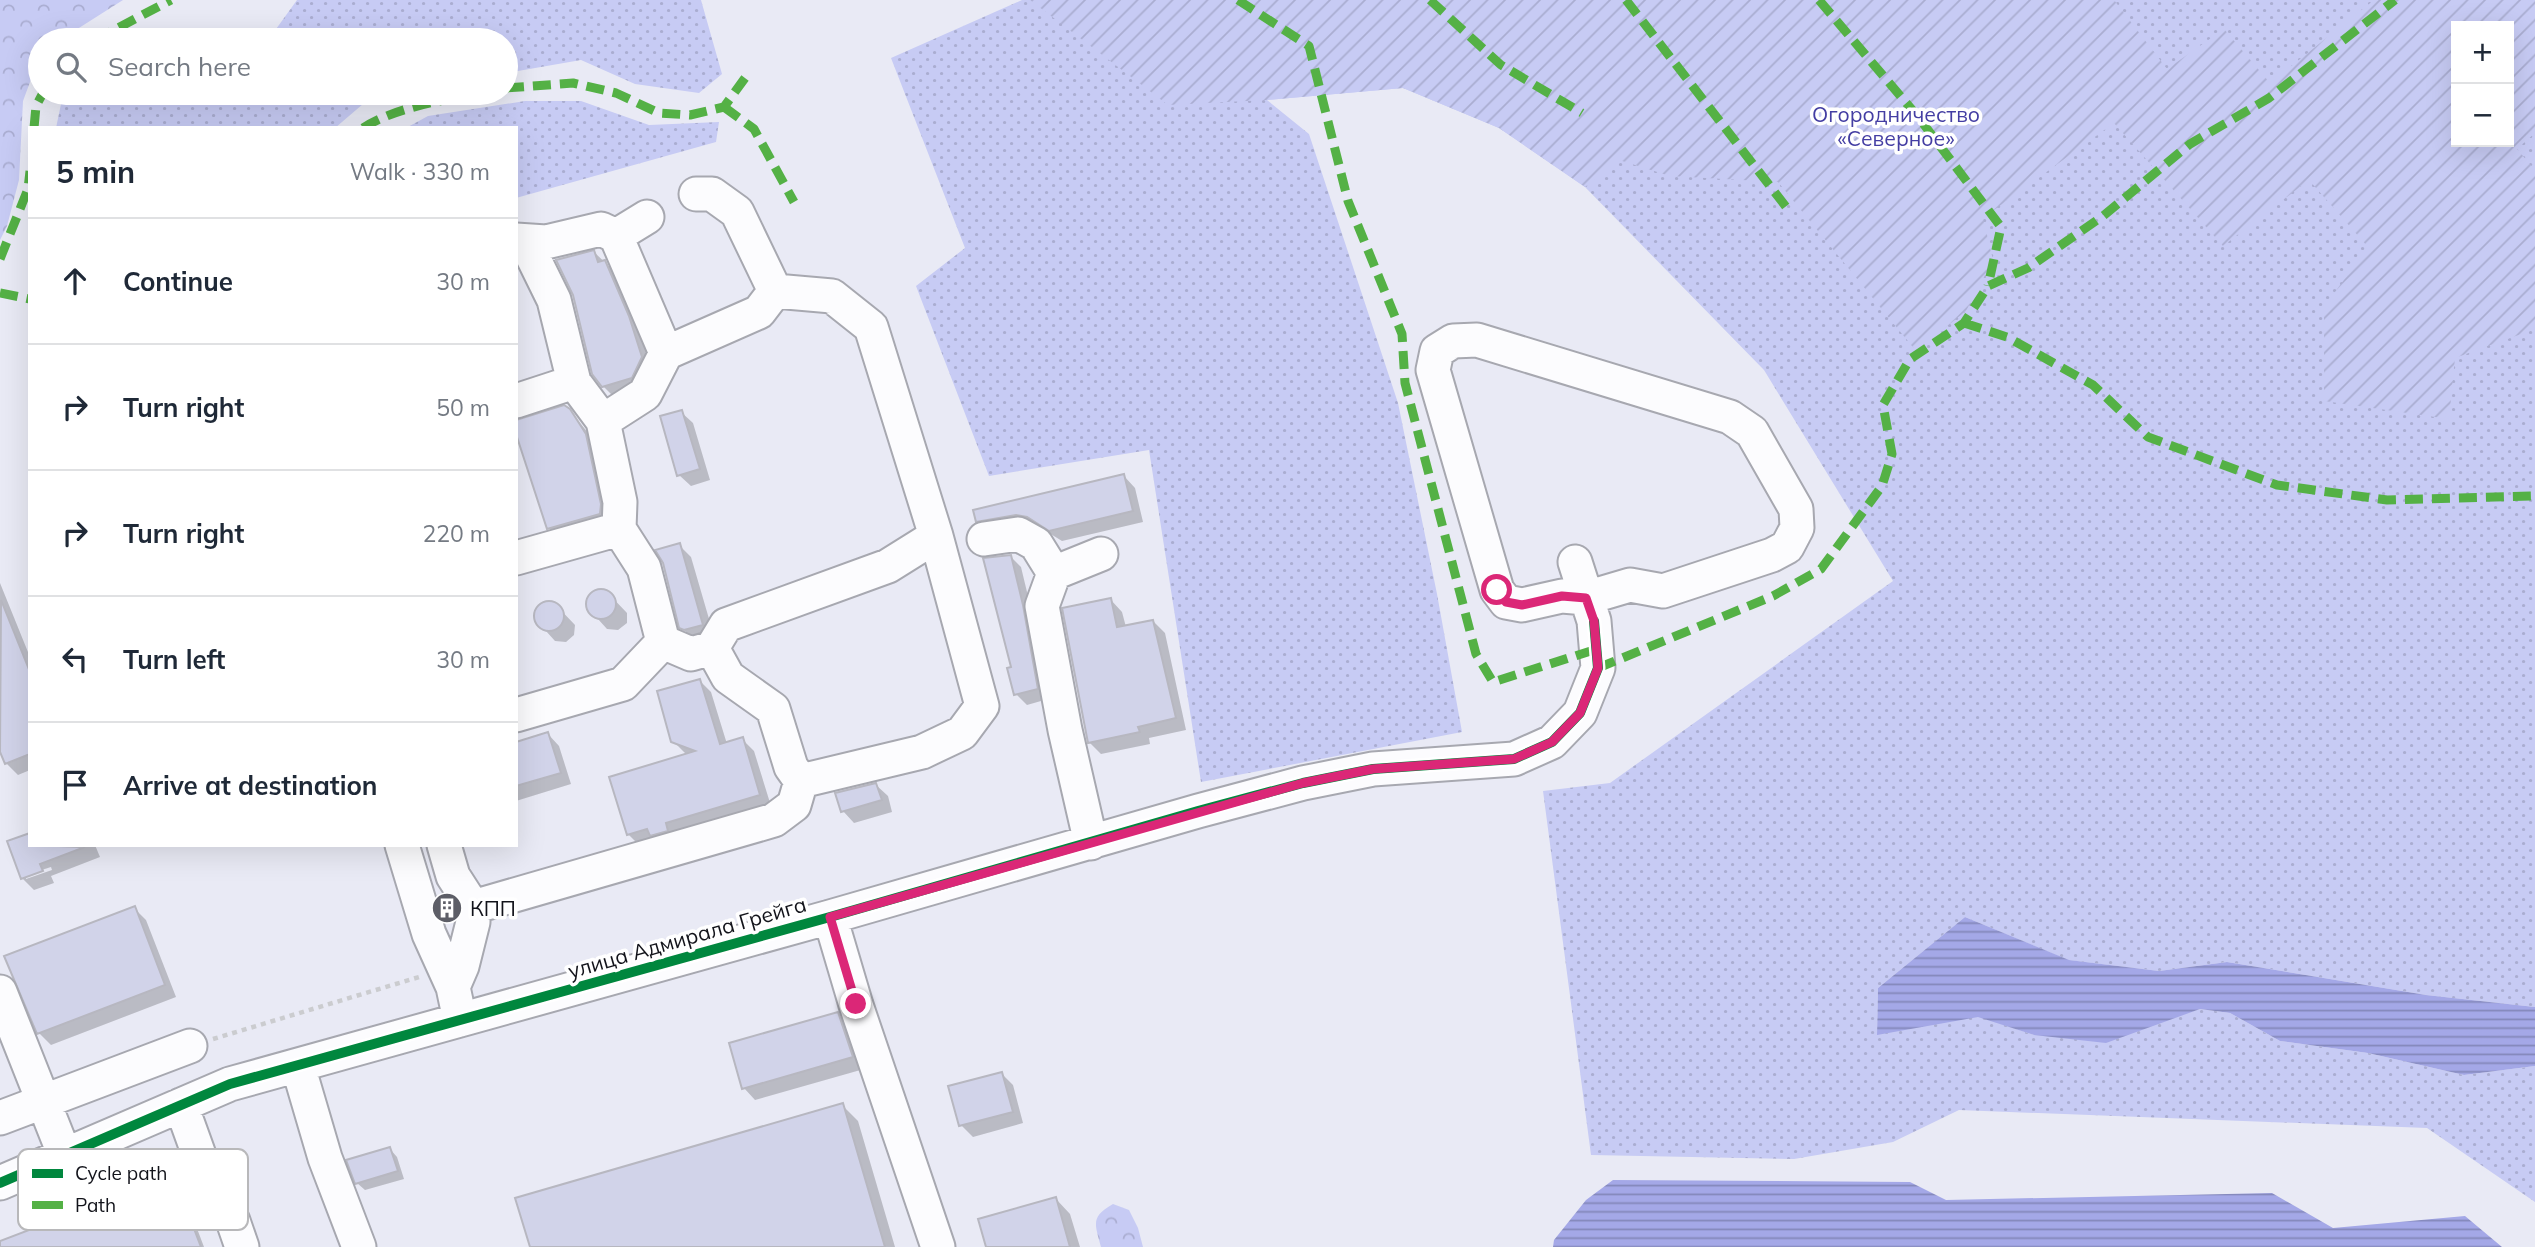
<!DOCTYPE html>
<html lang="en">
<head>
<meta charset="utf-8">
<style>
  :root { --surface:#fff; --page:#f2f2f3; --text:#1f2937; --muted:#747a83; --line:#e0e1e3 }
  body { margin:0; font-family:Mulish,sans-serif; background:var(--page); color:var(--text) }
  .controls { position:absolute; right:21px; top:21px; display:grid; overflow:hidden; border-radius:0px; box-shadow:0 7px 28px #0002 }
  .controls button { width:63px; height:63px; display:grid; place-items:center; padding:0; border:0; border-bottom:2px solid var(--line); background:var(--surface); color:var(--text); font:35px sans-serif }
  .stop { position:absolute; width:21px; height:21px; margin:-16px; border:5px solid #db2777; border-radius:50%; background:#fff }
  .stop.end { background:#db2777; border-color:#fff; box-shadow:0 2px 7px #0008 }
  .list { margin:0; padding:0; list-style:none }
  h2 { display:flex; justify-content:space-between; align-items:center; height:91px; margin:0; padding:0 28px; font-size:30px }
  h2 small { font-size:23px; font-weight:400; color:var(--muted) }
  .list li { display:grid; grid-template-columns:46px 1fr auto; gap:21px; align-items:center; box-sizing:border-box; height:126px; padding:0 28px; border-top:2px solid var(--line) }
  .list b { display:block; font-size:26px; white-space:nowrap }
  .list em { font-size:23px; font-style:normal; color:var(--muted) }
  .icon { flex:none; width:38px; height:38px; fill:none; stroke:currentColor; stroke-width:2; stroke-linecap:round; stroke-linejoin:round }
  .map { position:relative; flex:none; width:2535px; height:1247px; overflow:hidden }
  .search { position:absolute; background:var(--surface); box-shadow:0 7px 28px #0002; left:28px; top:28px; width:490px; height:77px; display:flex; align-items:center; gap:18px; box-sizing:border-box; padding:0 24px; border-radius:38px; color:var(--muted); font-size:26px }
  .panel { position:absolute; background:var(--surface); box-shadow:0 7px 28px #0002; left:28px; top:126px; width:490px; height:721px; border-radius:0px }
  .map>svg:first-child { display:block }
  .grass { fill:url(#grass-dots); fill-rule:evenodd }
  .forest { fill:url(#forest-crowns) }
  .garden { fill:url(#garden-furrows); fill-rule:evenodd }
  .water { fill:url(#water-rules) }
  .shadow { fill:#0003; fill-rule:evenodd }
  .building { fill:#d1d3e9; stroke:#b7b7c0; stroke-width:2 }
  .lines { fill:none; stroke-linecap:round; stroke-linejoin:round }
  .minor-casing { stroke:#a7a8b0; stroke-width:37 }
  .path { stroke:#cbcccf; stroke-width:4.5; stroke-dasharray:5 5; stroke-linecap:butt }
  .minor { stroke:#fcfcfe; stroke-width:33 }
  .quiet { stroke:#54b145; stroke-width:9; stroke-dasharray:18 9; stroke-linecap:butt }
  .cycleway-casing { stroke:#fff; stroke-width:15 }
  .cycleway { stroke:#00873e; stroke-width:10 }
  .route { stroke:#db2777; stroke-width:9 }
  .labels { text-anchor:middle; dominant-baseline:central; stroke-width:7; stroke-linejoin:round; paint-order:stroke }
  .park-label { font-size:21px; fill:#443ea3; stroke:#fff }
  .poi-label { font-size:21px; fill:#12131a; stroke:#fff; text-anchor:start }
  .street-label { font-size:21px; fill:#12131a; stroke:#fff }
  .key { fill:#fff; stroke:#b8b8ba; stroke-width:2 }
  .key-label { font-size:19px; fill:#12131a }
</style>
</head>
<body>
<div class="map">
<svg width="2535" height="1247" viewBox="0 0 2535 1247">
  <defs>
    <pattern id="grass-dots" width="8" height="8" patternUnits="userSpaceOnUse" patternTransform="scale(1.75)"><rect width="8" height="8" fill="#c7cbf4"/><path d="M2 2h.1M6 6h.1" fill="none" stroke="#aaadd1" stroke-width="1.8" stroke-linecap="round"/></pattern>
    <pattern id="forest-crowns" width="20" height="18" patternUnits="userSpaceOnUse" patternTransform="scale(1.75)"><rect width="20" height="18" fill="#c7cbf4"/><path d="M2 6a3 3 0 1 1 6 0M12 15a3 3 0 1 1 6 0" fill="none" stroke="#aaadd1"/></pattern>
    <pattern id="garden-furrows" width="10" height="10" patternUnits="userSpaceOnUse" patternTransform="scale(1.75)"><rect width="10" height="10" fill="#c7cbf4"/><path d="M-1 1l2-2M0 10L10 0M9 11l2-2" fill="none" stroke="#aaadd1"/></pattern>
    <pattern id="water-rules" width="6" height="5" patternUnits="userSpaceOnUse" patternTransform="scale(1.75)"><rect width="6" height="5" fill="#a4a8e7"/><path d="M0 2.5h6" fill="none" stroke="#8488ba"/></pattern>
  </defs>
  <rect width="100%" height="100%" fill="#e9eaf5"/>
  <!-- grass -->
  <path class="grass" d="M297 0H701L722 74 699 93 635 84 581 60 506 73V40H131L139 33 222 29 271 36Z
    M1022 0H2535V1007L2426 995 2227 962 2159 971 2068 960 1965 917 1878 988 1877 1034 1978 1016 2034 1035 2170 1018 2200 1009 2230 1013 2280 1041 2368 1053 2464 1075 2535 1066V1202L2427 1128 1959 1110 1893 1142 1794 1159 1591 1155 1543 791 1610 783 1893 581 1764 370 1585 187 1499 128 1403 88 1267 100 1309 134 1398 403 1437 594 1462 732 1201 782 1149 450 989 476 916 286 965 248 891 58ZM2456 26H2509V142H2456Z
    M73 93H399L370 98 335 128H56L61 104Z
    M525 101H581L649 125 719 122 716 142 516 198V128H406L428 116Z"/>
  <!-- forest -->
  <path class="forest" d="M0 0H123L60 40H40V55L23 101 19 180 7 226 0 240Z
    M1113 1204 1129 1210 1138 1228 1143 1247H1101C1095 1224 1090 1217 1113 1204Z"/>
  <!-- garden -->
  <path class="garden" d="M1030 0H2114L2167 69 2224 29 2270 83 2374 0H2535V133L2517 149 2535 170V329L2455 358 2449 419 2324 401V307L2368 247 2309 180 2223 246 2114 123 1983 218 1993 260 1966 311 1916 351 1778 182 1670 176 1619 160 1585 187 1499 128 1403 88 1266 100 1168 105ZM2456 26H2509V142H2456Z"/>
  <!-- water -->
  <path class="water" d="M1965 917 2069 960 2159 971 2227 962 2426 995 2535 1007V1066L2464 1075 2368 1053 2280 1041 2230 1013 2200 1009 2106 1043 2034 1035 1978 1017 1877 1035 1878 988Z
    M1613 1180 1910 1182 1946 1200 2272 1193 2333 1228 2465 1216 2502 1247H1553L1554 1240 1586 1200Z"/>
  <!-- shadow -->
  <path class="shadow" d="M594 252 617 274 640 330 653 370 615 398 603 386Z
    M569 410 595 441 612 517 560 540 549 528Z
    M681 412 693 423 710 480 691 486 679 475Z
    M1124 476 1135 488 1143 522 1062 541 1041 528 989 533 977 521Z
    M679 545 691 557 714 636 693 639 681 627Z
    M1010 556 1021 567 1033 617 1048 699 1027 705 1016 694 1013 668Z
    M0 583 30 657V770L18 775 6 763 0 748Z
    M597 591 607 592 627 613V623L618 630 607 629 588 608 589 598Z
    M1111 600 1122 612 1126 627 1153 621 1165 633 1186 730 1149 738 1150 744 1101 754 1089 742Z
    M545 603 555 604 575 625 574 635 566 642 555 641 536 620 537 611Z
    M700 681 711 692 727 744 742 739 754 751 771 806 640 846 628 834 691 754 685 753 673 741Z
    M548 734 559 746 571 784 516 801V744Z
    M876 785 888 796 892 812 854 823 843 811Z
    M30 845H95L100 857 51 876 54 883 34 890 22 878ZM51 867 52 870 26 879V875Z
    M134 908 146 920 176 997 51 1045 39 1033Z
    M838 1014 849 1026 864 1069 755 1100 744 1088Z
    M1001 1073 1013 1085 1023 1123 973 1137 961 1125Z
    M842 1105 858 1121 895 1247H532Z
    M390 1149 397 1157 404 1179 365 1190 357 1183Z
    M176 1187 184 1194 204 1247H26L62 1219 70 1227Z
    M1056 1199 1070 1214 1080 1247H988Z"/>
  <!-- building -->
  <path class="building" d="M594 250 598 262 605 260 629 316 642 357 632 378 602 387 592 374 573 295 556 260Z
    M564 405 570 409 586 434 601 504 600 514 547 529 516 434V420Z
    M682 410 700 469 677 476 660 416Z
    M1124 474 1133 511 1049 531 1027 517 1016 515 976 522 973 510Z
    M680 543 703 625 684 630 679 628 663 563 655 550Z
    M1011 555 1023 605 1038 689 1014 695 1007 668 1011 667 983 558Z
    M586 604a15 15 0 1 1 30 0a15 15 0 1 1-30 0Z
    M1111 598 1117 627 1153 620 1176 718 1138 727 1140 732 1088 743 1062 608Z
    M1 600 30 672V754L5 764 0 752Z
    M534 616a15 15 0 1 1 30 0a15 15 0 1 1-30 0Z
    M700 679 720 744 743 737 760 795 666 823 668 831 650 836 647 829 627 835 609 777 695 751 671 742 657 691Z
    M548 732 561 773 516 786V742Z
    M876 783 882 800 841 812 835 793Z
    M30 833V845L85 847 40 864 43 871 21 879 7 841Z
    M135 906 165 985 37 1034 4 956Z
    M838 1012 853 1057 742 1089 729 1043Z
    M1002 1072 1013 1112 959 1126 948 1086Z
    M843 1103 885 1247H530L515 1198Z
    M390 1147 398 1171 355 1184 346 1160Z
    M177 1184 201 1247H0V1241L63 1217 67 1227Z
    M1056 1197 1070 1247H986L978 1219Z"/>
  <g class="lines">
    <!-- minor casing -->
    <g class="minor-casing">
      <path id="minor" d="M616 236 666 353 759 312 775 291 737 212 712 194H696
        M516 240 546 242 601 229 616 236 647 217
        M525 241 554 300 574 382 603 421
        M1477 340 1730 417 1752 432 1796 509 1797 528 1787 547 1772 555 1663 591 1630 585 1586 598 1562 596 1522 605 1506 602 1497 590 1433 370 1437 351 1453 341Z
        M516 401 574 382
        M984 539 1018 534 1036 544 1054 573
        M516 558 619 529
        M663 642 691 654 712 648 728 677 773 709 791 767 801 781
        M712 648 726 625 888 566 936 536
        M516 715 623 684 663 642 644 568 619 529 620 502 603 421 645 394 666 353
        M1091 843 1065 730 1042 606 1054 573 1101 554
        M402 845 429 934 453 987
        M444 845 453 876 473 907V922L462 966 453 987 460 1020
        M473 907 774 820 794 805 801 781 922 752 962 733 982 706 936 536 871 327 832 296 775 291
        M830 917 856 1005 938 1247
        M0 992 65 1156
        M298 1066 325 1158 359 1247
        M181 1105 199 1155 233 1221 242 1247
        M0 1118 190 1046
        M0 1183 230 1084 830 917 1198 811 1303 783 1373 769 1514 759 1552 742 1580 713 1598 668 1594 621 1575 562"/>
    </g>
    <!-- path -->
    <path class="path" d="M213 1039 419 977"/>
    <!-- minor -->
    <use href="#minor" class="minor"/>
    <!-- quiet -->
    <path class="quiet" d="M1238 0 1309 46 1348 201 1402 334 1405 383 1476 654 1493 682 1597 649
      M1430 0 1501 65 1582 113
      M1626 0 1787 208
      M1819 0 1919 118 2001 227 1988 286
      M95 40 171 0
      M506 88 573 83 616 93 659 113 690 115 724 107 745 78
      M724 107 754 129 794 202
      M34 128 36 106 43 93
      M363 128C396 107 441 101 479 93
      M0 259 28 189 30 171
      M0 293 30 299
      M1964 323 2007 337 2093 385 2148 437 2277 485 2387 500 2535 496
      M1598 668 1773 596 1821 569 1882 486 1892 454 1883 405 1910 359 1964 323 1988 286 2028 268 2103 216 2190 144 2269 98 2395 0"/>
    <!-- cycleway casing -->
    <g class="cycleway-casing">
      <path id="cycleway" d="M0 1183 230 1084 830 917 1198 811 1303 783 1373 769 1514 759 1552 742 1580 713 1598 668 1594 621"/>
    </g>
    <!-- cycleway -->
    <use href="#cycleway" class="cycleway"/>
  </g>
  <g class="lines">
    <!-- route -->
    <path class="route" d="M856 1004 830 917 1303 783 1373 769 1514 759 1552 742 1580 713 1598 668 1594 621 1586 598 1562 596 1522 605 1506 602 1497 590"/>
  </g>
  <!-- icons -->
  <defs>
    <g id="building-disc" transform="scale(1.575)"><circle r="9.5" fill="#5d5e67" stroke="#fff"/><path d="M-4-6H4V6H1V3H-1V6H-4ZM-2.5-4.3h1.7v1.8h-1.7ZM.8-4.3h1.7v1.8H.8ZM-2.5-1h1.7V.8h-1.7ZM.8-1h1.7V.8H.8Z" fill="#fff"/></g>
  </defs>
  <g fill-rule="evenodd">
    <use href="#building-disc" x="447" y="908"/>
  </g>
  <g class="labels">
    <!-- park labels -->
    <g class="park-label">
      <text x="1896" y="114">Огородничество<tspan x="1896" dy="24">«Северное»</tspan></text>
    </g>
    <!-- poi labels -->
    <g class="poi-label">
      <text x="470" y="908">КПП</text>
    </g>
    <!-- street labels -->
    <g class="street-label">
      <text transform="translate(687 937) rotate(-16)">улица Адмирала Грейга</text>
    </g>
  </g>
  <!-- legend -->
  <rect x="18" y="1149" width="230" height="81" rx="10" class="key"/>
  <rect x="32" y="1169" width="31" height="9" fill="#00873e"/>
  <rect x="32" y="1201" width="31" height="8" fill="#54b145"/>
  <g class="key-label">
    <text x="75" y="1180">Cycle path</text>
    <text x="75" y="1212">Path</text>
  </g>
</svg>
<div class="controls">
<button>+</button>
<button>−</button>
</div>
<div class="stop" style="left:1497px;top:590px"></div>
<div class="stop end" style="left:856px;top:1004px"></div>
<div class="search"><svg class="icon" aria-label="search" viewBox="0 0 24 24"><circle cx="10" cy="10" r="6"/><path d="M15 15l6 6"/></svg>Search here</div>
<section class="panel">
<h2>5 min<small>Walk · 330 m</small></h2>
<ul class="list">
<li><svg class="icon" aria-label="ahead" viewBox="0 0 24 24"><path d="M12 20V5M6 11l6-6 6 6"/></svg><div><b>Continue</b></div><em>30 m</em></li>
<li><svg class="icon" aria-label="right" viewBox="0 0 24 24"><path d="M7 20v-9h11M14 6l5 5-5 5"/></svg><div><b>Turn right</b></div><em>50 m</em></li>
<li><svg class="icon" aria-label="right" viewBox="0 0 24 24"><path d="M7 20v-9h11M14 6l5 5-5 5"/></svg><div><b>Turn right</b></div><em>220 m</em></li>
<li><svg class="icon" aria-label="left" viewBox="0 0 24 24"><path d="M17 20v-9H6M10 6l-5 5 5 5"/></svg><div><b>Turn left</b></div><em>30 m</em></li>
<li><svg class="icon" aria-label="arrive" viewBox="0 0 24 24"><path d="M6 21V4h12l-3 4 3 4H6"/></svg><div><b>Arrive at destination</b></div></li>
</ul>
</section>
</div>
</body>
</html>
